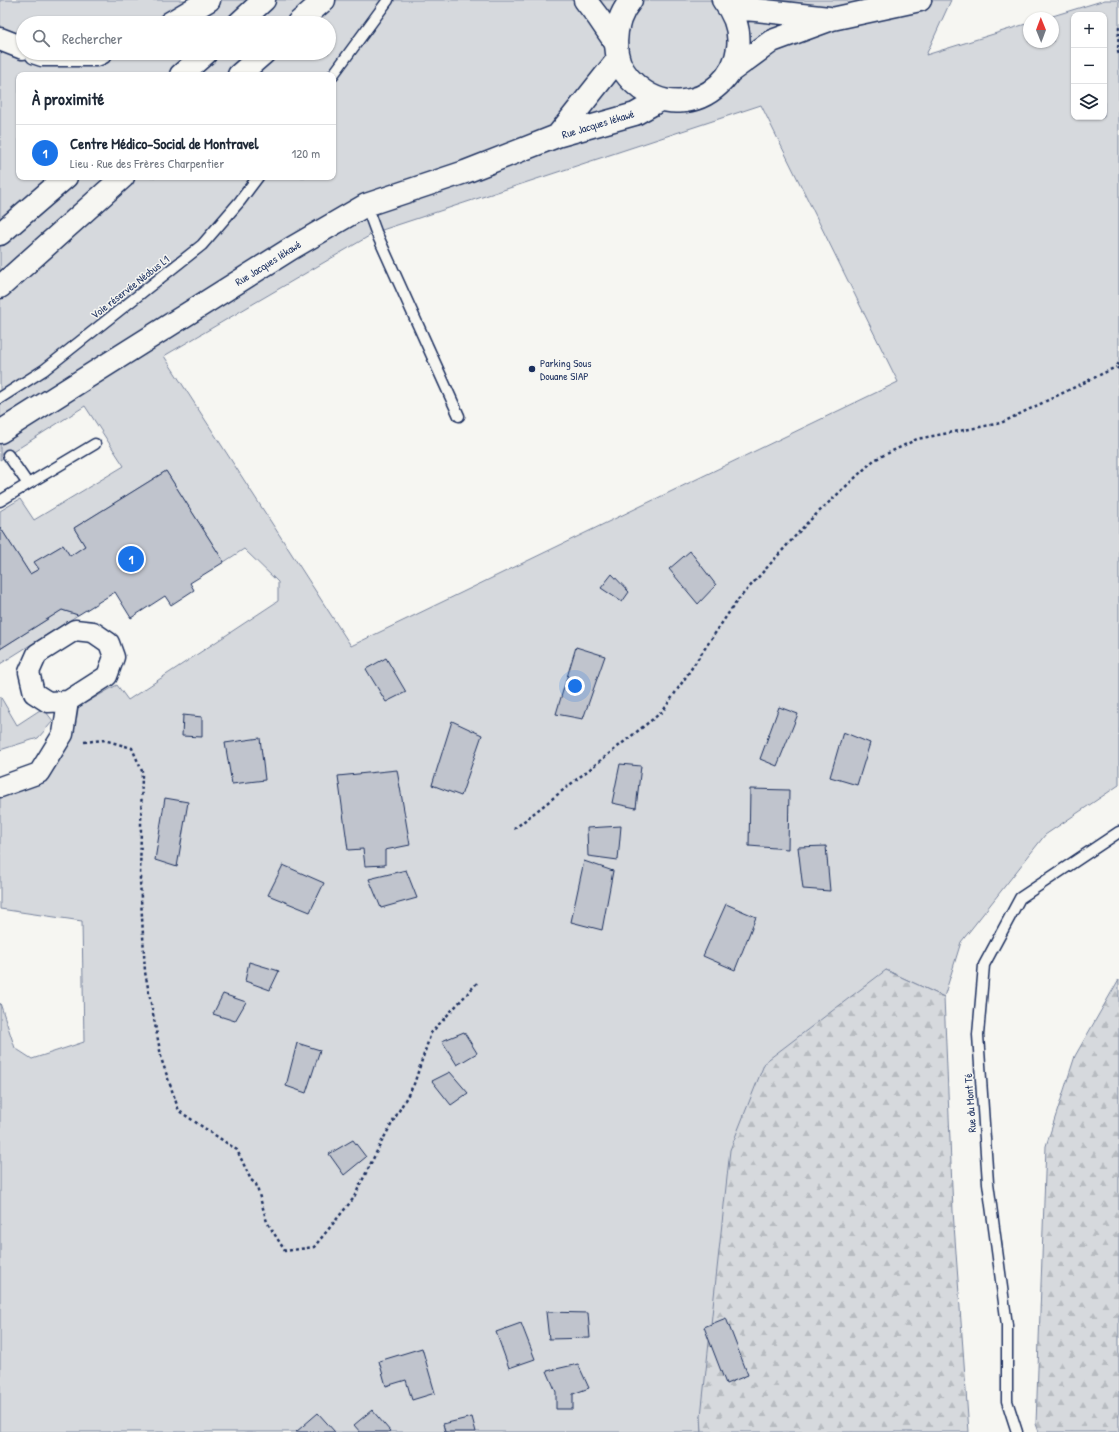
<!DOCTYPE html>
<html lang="fr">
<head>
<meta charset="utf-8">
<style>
  :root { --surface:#fff; --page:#f6f6f7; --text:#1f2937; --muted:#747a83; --line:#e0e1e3; --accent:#1a73e8 }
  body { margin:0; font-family:"Patrick Hand",sans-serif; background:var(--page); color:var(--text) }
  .controls { position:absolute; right:12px; top:12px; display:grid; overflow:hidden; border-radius:8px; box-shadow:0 1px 3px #0004 }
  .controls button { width:36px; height:36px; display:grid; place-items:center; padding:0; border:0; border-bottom:1px solid var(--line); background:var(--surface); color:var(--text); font:20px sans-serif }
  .compass { position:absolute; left:1023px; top:12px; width:36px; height:36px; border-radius:50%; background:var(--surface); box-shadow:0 1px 3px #0004; rotate:359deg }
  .you { position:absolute; left:575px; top:686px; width:14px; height:14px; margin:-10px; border:3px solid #fff; border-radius:50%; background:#1a73e8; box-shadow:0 0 0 6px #1a73e833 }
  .badge { display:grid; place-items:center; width:26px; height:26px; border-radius:50%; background:var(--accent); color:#fff; font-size:13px; font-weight:700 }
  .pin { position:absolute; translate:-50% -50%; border:2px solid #fff; box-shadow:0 1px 4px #0006 }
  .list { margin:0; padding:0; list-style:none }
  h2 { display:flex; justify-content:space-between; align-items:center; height:52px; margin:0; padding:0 16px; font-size:17px }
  h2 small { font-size:13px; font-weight:400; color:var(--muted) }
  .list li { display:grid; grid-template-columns:26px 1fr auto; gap:12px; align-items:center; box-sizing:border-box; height:56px; padding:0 16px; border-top:1px solid var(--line) }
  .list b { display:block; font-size:15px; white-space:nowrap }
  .list p { margin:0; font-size:13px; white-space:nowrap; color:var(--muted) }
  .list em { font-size:13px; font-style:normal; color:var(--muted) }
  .icon { flex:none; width:22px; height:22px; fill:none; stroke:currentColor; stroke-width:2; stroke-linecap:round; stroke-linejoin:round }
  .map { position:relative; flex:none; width:1119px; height:1432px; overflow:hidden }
  .search { position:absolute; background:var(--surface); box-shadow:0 1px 3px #0004; left:16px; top:16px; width:320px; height:44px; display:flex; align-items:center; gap:10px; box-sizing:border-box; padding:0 14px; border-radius:22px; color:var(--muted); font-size:15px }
  .panel { position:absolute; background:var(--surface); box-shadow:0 1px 3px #0004; left:16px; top:72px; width:320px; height:108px; border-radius:8px }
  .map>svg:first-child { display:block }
  .grass { fill:#d6d9dd; stroke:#78849e; fill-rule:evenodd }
  .forest { fill:url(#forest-firs); stroke:#78849e }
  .building { fill:#c0c4cd; stroke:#1b2f5e }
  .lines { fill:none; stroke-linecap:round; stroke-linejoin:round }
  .service-casing { stroke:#1b2f5e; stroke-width:13 }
  .minor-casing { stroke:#1b2f5e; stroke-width:23 }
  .primary-casing { stroke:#1b2f5e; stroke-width:25 }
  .trunk-casing { stroke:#1b2f5e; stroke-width:25 }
  .path { stroke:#1b2f5e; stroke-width:2.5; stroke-dasharray:3 3; stroke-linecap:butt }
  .service { stroke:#f6f6f2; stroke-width:10 }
  .minor { stroke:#f6f6f2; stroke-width:20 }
  .primary { stroke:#f6f6f2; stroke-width:22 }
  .trunk { stroke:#f6f6f2; stroke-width:22 }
  .poi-dot { fill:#1b2f5e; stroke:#f6f6f2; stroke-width:1.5 }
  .labels { text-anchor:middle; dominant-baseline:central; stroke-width:3; stroke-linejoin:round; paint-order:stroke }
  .street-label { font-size:11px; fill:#1b2f5e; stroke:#f6f6f2 }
  .poi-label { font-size:11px; fill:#1b2f5e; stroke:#f6f6f2; text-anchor:start }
</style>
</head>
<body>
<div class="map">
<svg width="1119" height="1432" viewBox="0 0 1119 1432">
  <defs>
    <pattern id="forest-firs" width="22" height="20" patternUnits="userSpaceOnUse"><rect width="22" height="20" fill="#d6d9dd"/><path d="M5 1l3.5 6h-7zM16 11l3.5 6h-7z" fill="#b7bbc0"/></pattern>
  </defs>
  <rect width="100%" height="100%" fill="#f6f6f2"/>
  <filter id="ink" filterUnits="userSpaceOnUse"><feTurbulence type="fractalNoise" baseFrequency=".025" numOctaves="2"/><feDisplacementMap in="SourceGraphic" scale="8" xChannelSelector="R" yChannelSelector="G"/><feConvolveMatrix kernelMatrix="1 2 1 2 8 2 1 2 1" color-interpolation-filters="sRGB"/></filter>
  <g filter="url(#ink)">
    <!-- grass -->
    <path class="grass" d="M0 0H951L926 55 1029 23V42H1053V18H1046L1105 0H1119V785L1045 835 961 942 944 997 886 970 701 1416 702 1432H0V1003L15 1048 32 1059 84 1042 82 921 0 909V787L39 773 66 714 117 685 128 700 278 601V582L244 549 224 562 166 471 74 528 85 546 70 556 63 545 35 562 39 569 30 574 0 527V511L20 499 34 520 124 466 85 406 0 460ZM1074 15H1104V117H1074ZM23 23H329V53H23ZM19 75H333V177H19ZM761 105 898 382 351 646 164 356 376 232Z
      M62 610 78 615 0 664V649Z
      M0 696 17 725 43 708 53 721 38 738 0 750Z"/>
    <!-- forest -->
    <path class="forest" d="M886 970 944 997 953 1211 969 1432H702L701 1416 730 1150 765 1062Z
      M1119 979V1432H1039L1036 1424 1046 1146 1075 1056Z"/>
    <!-- building -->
    <path class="building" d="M166 471 224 562 190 583 194 590 171 605 165 596 131 618 115 592 78 615 62 610 0 649V527L30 574 39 569 34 562 63 545 70 556 85 546 74 528Z
      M690 551 716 585 698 604 669 569Z
      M612 574 629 592 622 602 601 588Z
      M576 647 605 656 583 719 556 714Z
      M386 658 406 692 386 702 366 669Z
      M779 707 798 714 777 766 760 759Z
      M183 715 202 717V737L182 736Z
      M452 721 482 735 461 796 432 785Z
      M843 732 870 743 857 785 830 777Z
      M260 738 265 780 232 784 225 743Z
      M620 764 641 766 636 808 612 803Z
      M397 770 410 845 385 850V865L365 866 363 849 348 850 338 776Z
      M750 789 789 790 788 849 749 846Z
      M165 798 188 802 177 867 155 860Z
      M621 826 618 860 588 856 587 828Z
      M826 846 830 891 803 889 798 847Z
      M584 861 613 871 602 930 571 922Z
      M283 865 324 883 310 912 268 895Z
      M406 870 417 898 381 908 369 879Z
      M726 904 756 917 735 970 703 956Z
      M249 962 279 971 270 990 245 981Z
      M223 994 246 1002 235 1021 213 1014Z
      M464 1032 477 1053 457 1065 442 1041Z
      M297 1043 320 1050 306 1093 286 1086Z
      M450 1072 468 1093 451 1105 432 1081Z
      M353 1140 366 1157 344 1175 329 1154Z
      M546 1312 588 1313 590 1338 549 1339Z
      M726 1318 748 1375 726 1384 704 1327Z
      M521 1323 535 1359 509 1368 496 1332Z
      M422 1348 435 1393 412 1400 406 1380 386 1386 379 1361Z
      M578 1364 589 1388 573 1394V1409H556V1392L547 1371Z
      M372 1410 390 1431 388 1432H360L354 1425Z
      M318 1413 335 1432H296Z
      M472 1417 476 1432H445L443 1424Z"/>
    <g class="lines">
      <!-- service casing -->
      <g class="service-casing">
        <path id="service" d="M333 75 388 0
          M366 205 376 232 459 416
          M0 398 44 370 202 245 240 201 258 177
          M28 484 95 444
          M0 501 28 484 8 455
          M1017 1432 1007 1401V1325L988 1183 978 1035 984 965 1020 898 1119 832"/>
      </g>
      <!-- minor casing -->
      <g class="minor-casing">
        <path id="minor" d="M0 787 39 773 63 734 68 701 107 676 114 657 109 643 93 632 75 630 37 654 29 672 34 693 48 702 68 701"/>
      </g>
      <!-- primary casing -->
      <g class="primary-casing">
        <path id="primary" d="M631 0C618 16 614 33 617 53 619 65 626 76 635 84 691 136 773 62 723 0
          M729 8 756 10 829 18
          M731 71 772 41 832 19 920 0
          M557 136 618 59
          M0 432 292 248 366 205 465 172 557 136 635 114 660 100"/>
      </g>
      <!-- trunk casing -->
      <g class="trunk-casing">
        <path id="trunk" d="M585 0 598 17 615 42
          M170 23 209 0
          M239 23 264 0
          M298 23 324 0
          M0 39 23 48
          M36 53 42 55H96L101 53
          M181 75 206 53
          M239 75 264 53
          M0 234 66 177
          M0 287 123 177"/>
      </g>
      <!-- path -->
      <path class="path" d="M1119 27 1118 51 1119 56
        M1119 363 1116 367 1119 369
        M84 742 104 740 132 748 142 771 140 880 145 972 162 1061 179 1111 237 1150 251 1180 256 1184 267 1222 285 1251 314 1247 353 1199 381 1143 414 1084 431 1033 477 983
        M514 829 663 711 736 602 807 523 874 460 917 439 1001 423 1116 367"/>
      <!-- service -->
      <use href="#service" class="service"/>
      <!-- minor -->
      <use href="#minor" class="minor"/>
      <!-- primary -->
      <use href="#primary" class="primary"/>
      <!-- trunk -->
      <use href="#trunk" class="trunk"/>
    </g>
  </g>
  <!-- markers -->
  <circle class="poi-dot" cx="532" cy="369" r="4"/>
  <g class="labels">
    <!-- street labels -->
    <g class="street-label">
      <text transform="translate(598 124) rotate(-17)">Rue Jacques Iékawé</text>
      <text transform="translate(268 263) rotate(-32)">Rue Jacques Iékawé</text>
      <text transform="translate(130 287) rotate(-38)">Voie réservée Néobus L1</text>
      <text transform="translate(970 1103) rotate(-94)">Rue du Mont Té</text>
    </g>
    <!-- poi labels -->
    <g class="poi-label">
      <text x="540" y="363">Parking Sous<tspan x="540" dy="13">Douane SIAP</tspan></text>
    </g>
  </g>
</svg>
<div class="controls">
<button>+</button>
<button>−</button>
<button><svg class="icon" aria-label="layers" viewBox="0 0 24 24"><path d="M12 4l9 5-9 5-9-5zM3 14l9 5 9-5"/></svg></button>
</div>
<svg class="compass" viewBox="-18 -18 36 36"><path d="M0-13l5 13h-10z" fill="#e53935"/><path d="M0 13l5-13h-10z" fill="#747a83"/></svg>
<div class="you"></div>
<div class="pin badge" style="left:131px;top:559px">1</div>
<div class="search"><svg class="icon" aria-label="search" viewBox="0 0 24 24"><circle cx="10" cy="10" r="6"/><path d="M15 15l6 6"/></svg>Rechercher</div>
<section class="panel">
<h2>À proximité<small></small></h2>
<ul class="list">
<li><span class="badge">1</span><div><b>Centre Médico-Social de Montravel</b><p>Lieu · Rue des Frères Charpentier</p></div><em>120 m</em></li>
</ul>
</section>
</div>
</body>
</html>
